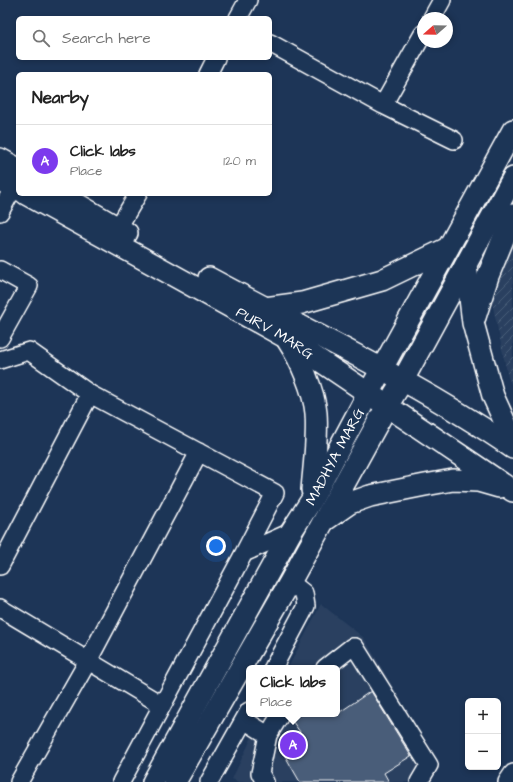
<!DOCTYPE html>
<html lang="en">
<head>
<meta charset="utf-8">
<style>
  :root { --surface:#fff; --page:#f2f2f2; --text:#222; --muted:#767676; --line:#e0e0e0; --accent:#7c3aed }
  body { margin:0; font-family:"Architects Daughter",sans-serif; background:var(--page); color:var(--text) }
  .controls { position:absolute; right:12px; bottom:12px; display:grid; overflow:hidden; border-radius:6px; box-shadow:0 2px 6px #0003 }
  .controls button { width:36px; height:36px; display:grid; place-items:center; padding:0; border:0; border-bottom:1px solid var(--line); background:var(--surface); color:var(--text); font:20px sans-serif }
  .compass { position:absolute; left:417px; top:12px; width:36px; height:36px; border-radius:50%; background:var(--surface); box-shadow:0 2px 6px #0003; rotate:250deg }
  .you { position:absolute; left:216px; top:546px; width:14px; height:14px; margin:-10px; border:3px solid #fff; border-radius:50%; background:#1a73e8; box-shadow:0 0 0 6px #1a73e833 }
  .badge { display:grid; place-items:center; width:26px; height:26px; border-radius:50%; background:var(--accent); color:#fff; font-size:13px; font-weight:700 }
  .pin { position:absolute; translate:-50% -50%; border:2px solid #fff; box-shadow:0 1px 4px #0006 }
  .popup { position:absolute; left:246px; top:665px; width:94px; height:52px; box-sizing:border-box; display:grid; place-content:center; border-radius:6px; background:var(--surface); filter:drop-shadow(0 1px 3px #0005); font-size:13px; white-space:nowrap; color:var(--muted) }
  .popup b { font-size:15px; color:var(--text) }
  .popup::after { content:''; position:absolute; left:50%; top:100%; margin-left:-8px; border:8px solid transparent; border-top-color:var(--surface) }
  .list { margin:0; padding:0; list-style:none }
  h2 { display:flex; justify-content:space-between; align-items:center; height:52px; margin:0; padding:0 16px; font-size:17px }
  h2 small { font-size:13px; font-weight:400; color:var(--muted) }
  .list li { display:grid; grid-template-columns:26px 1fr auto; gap:12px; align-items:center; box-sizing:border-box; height:72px; padding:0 16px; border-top:1px solid var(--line) }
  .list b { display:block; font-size:15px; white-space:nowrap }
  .list p { margin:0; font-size:13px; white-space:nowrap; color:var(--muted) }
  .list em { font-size:13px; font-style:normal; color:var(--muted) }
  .icon { flex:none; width:22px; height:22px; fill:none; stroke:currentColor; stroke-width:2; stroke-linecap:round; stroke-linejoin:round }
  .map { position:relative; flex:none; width:513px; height:782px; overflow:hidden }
  .search { position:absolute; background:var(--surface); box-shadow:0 2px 6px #0003; left:16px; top:16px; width:256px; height:44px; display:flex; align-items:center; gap:10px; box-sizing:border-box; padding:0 14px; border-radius:6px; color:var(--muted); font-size:15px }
  .panel { position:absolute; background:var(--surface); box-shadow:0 2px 6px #0003; left:16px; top:72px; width:256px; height:124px; border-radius:6px }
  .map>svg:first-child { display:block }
  .built { fill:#2a4161 }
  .industrial { fill:url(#industrial-furrows) }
  .building { fill:#4a5d79; stroke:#fff }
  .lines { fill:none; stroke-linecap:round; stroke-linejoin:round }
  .minor-casing { stroke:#fff; stroke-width:20 }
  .major-casing { stroke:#fff; stroke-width:24 }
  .minor { stroke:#1d3557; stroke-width:17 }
  .major { stroke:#1d3557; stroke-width:21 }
  .labels { text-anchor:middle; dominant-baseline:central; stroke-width:3; stroke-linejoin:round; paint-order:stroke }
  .street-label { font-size:15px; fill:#fff; stroke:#1d3557 }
</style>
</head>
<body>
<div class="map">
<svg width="513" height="782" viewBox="0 0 513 782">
  <defs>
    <pattern id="industrial-furrows" width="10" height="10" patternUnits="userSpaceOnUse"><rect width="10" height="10" fill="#2a4161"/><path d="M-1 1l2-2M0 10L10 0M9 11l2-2" fill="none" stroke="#4a5e79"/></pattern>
  </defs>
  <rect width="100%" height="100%" fill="#1d3557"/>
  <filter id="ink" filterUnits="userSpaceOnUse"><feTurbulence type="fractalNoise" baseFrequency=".025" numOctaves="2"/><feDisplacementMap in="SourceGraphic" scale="8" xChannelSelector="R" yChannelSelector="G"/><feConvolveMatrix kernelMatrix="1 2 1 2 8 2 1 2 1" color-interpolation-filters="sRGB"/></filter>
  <g filter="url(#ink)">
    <!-- built -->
    <path class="built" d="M321 604 364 638 436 760 425 782H238L232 779 263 714H337V668H288Z"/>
    <!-- industrial -->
    <path class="industrial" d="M513 222V388L508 377 492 302 504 238Z"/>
    <!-- building -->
    <path class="building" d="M371 691 411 756 384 773 389 782H300L280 747 300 732 290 718 297 714H337Z"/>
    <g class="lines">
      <!-- minor casing -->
      <g class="minor-casing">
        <path id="minor" d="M238 18 248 0
          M432 18 442 0
          M270 43 383 105 454 140
          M208 74 216 58
          M383 105 423 34
          M0 212 18 179
          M112 238 138 194
          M0 270 29 286 0 338
          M0 360 29 351 90 394 275 493 244 553
          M0 566 90 394
          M0 608 162 705
          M273 668 306 606 304 593 290 582
          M325 668 352 647H355L429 765 419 782
          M244 720 268 735
          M19 782 88 661 199 452
          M121 782 244 553 291 532
          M209 782 249 711
          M265 782 260 773 268 735 281 714
          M507 782 513 773"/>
      </g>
      <!-- major casing -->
      <g class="major-casing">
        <g id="major">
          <path d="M0 159 18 169"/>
          <path d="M0 180 18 190"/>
          <path id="s1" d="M26 194 285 337 513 491"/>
          <path d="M60 194 127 233"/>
          <path d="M466 265 473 323 493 396 513 440"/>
          <path d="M209 278C311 333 417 382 513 448"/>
          <path d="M265 308 302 303 382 280 448 248"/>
          <path d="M475 317 488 276 513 215"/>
          <path d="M288 341C300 359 314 391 316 413 318 438 314 465 312 490"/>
          <path d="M327 519 350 503 370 496 425 485 453 480 478 481 499 487"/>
          <path id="s2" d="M153 782 291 532 311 501 368 394 513 130"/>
          <path d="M175 782 290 582 387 406 403 380 513 178"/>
        </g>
      </g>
      <!-- minor -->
      <use href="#minor" class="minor"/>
      <!-- major -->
      <use href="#major" class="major"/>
    </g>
  </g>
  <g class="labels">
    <!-- street labels -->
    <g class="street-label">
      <text stroke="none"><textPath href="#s1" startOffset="285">PURV MARG</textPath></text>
      <text stroke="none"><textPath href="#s2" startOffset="373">MADHYA MARG</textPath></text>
    </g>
  </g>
</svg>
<div class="controls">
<button>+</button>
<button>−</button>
</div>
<svg class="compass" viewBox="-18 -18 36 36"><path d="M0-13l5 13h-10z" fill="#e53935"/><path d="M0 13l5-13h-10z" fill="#767676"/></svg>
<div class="you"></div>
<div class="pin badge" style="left:293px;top:745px">A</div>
<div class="popup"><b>Click labs</b>Place</div>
<div class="search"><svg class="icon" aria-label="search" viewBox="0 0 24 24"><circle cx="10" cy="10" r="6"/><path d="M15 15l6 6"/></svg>Search here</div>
<section class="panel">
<h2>Nearby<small></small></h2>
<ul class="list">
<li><span class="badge">A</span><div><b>Click labs</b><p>Place</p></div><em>120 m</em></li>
</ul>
</section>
</div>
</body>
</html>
